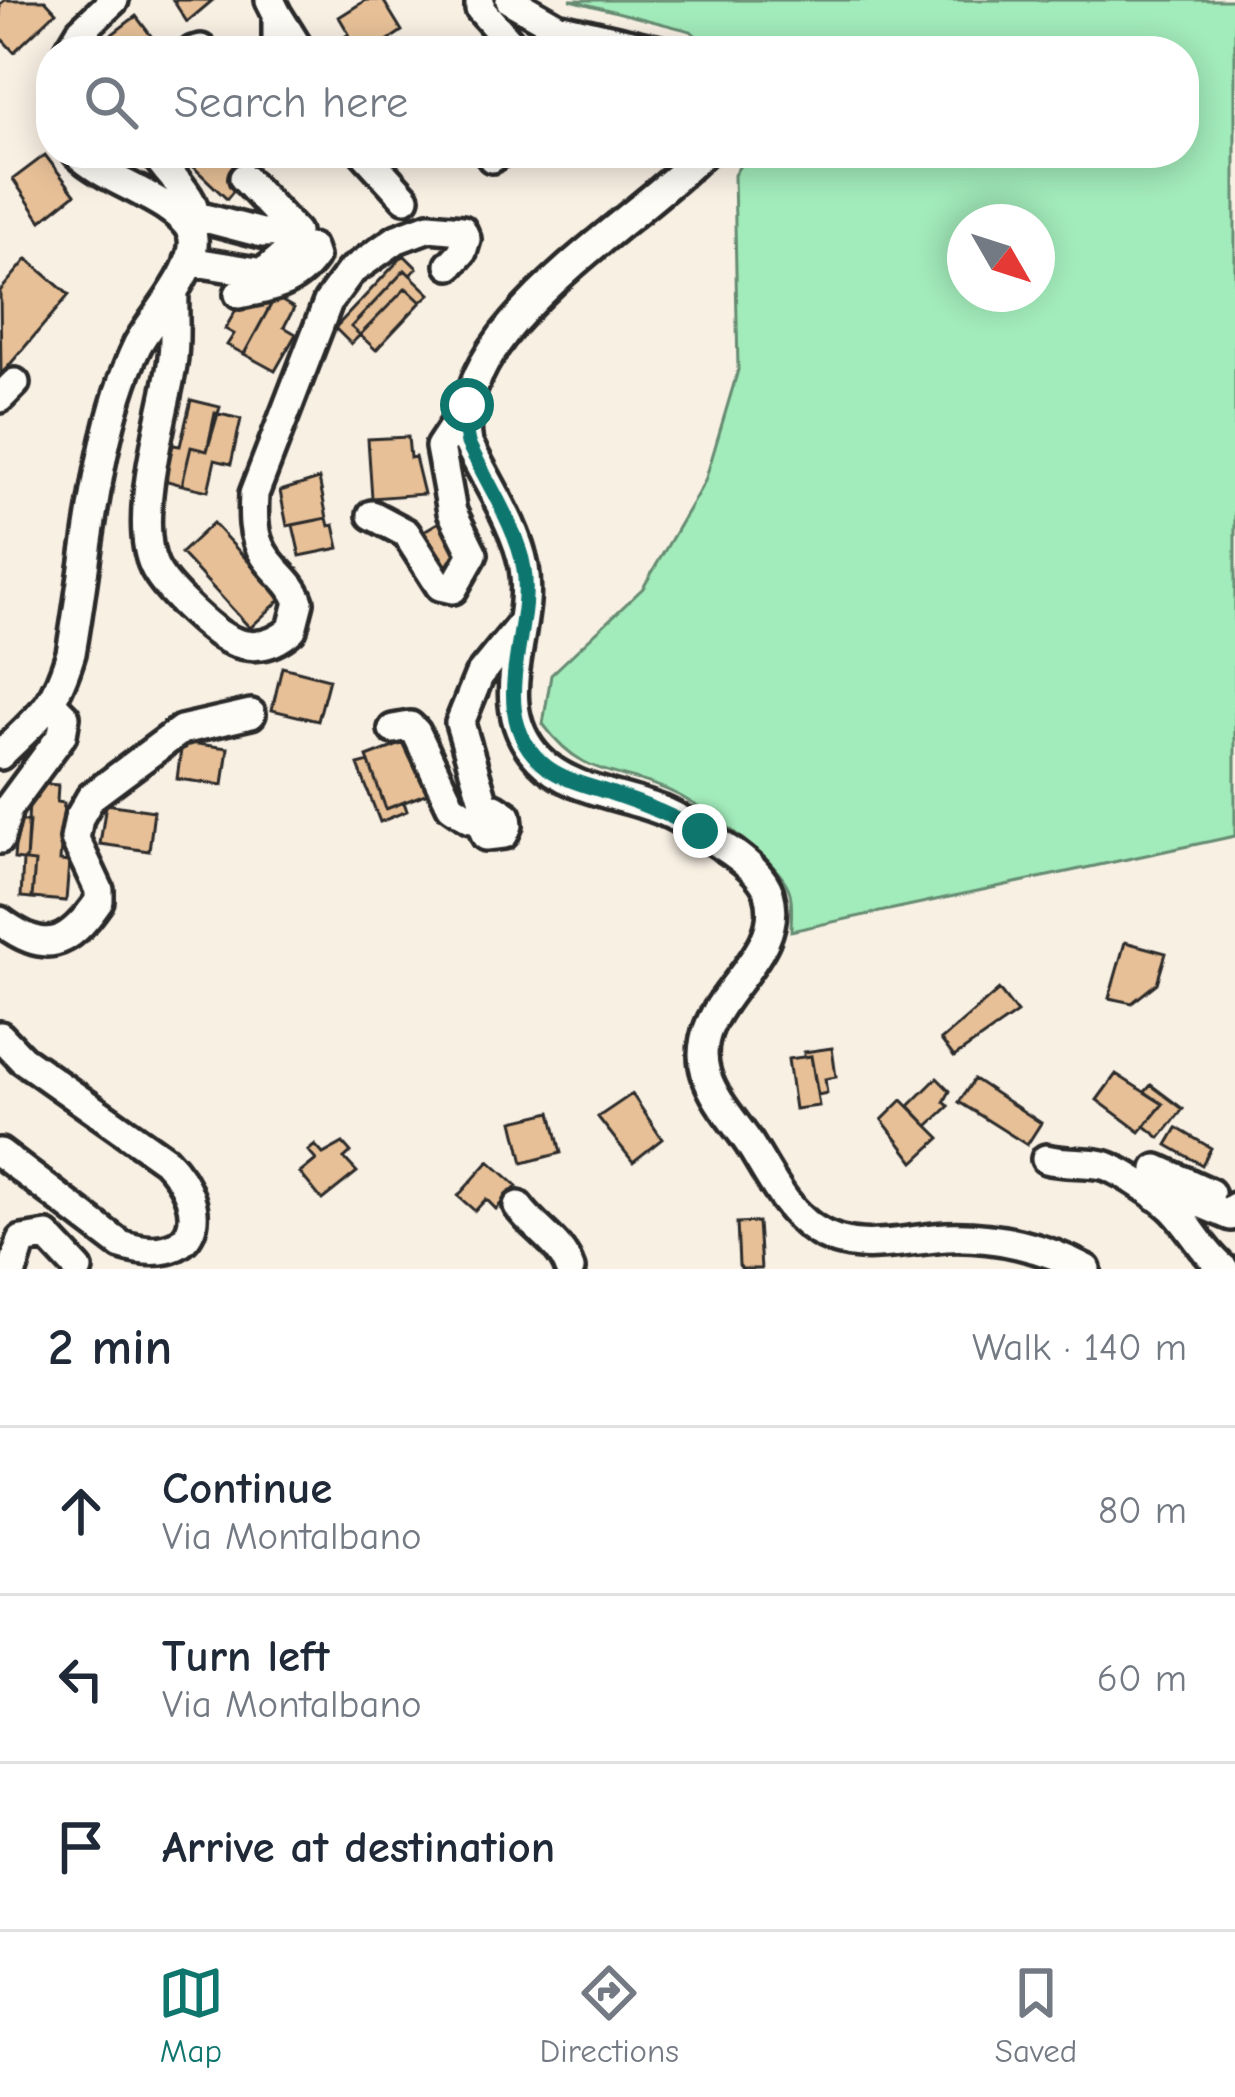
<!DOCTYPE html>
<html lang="en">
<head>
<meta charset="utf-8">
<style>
  :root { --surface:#fff; --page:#f6f6f7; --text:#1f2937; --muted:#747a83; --line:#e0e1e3; --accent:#0f766e }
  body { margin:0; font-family:"Comic Neue",sans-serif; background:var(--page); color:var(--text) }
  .compass { position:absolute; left:947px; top:204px; width:108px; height:108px; border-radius:50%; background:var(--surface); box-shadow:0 6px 30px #0003; rotate:129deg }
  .stop { position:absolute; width:36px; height:36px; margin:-27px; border:9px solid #0f766e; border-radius:50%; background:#fff }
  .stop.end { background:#0f766e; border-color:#fff; box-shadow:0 3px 12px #0008 }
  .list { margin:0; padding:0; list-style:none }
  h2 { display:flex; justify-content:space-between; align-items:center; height:156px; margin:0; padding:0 48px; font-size:51px }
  h2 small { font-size:39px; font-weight:400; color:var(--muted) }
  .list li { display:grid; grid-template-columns:78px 1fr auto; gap:36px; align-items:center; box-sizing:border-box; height:168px; padding:0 48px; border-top:3px solid var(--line) }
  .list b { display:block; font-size:45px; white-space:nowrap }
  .list p { margin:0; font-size:39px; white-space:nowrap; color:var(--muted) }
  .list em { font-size:39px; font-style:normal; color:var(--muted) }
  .icon { flex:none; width:66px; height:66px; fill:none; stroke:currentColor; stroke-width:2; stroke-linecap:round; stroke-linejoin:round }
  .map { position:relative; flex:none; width:1235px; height:1269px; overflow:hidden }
  .search { position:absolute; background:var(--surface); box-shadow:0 6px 30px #0003; left:36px; right:36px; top:36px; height:132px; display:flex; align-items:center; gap:30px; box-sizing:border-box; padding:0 42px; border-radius:48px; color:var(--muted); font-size:45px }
  .sheet { height:660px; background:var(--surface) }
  nav { display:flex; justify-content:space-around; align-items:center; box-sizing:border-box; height:168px; border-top:3px solid var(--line); background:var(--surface); font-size:33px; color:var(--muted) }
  nav a { display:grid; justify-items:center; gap:6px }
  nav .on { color:var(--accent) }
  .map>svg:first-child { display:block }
  .green { fill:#a2ebba; stroke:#668b72; stroke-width:3; fill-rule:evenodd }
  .building { fill:#e7c097; stroke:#2b2b2b; stroke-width:3 }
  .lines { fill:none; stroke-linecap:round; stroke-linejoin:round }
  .minor-casing { stroke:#2b2b2b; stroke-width:36 }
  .minor { stroke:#fdfcf7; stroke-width:27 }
  .route { stroke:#0f766e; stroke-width:15 }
</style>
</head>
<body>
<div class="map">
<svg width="1235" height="1269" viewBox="0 0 1235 1269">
  <rect width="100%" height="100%" fill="#f9f0e4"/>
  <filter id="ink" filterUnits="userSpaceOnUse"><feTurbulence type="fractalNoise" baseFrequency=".00833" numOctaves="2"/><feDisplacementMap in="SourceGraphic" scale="24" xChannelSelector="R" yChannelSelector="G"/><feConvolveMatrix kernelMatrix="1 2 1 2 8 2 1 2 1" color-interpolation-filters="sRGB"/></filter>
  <g filter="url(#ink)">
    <!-- green -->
    <path class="green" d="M570 0H1235V836L791 931C791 919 793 905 790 893 783 863 707 811 680 796 623 766 587 784 543 724L551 675 643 588 705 481 738 370 734 175 748 153H1184V51H712L691 31ZM965 222H1037V294H965Z"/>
    <!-- building -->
    <path class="building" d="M5 0H45L56 12 14 52 0 37V4Z
      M173 0H213L187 22Z
      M366 0H383L402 31 372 51H348L341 39 349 34 339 17Z
      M136 16 152 37 147 42 149 48 90 51Z
      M186 153H239L252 168 227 199 183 157Z
      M45 155 75 194 41 221 13 179Z
      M404 255 417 268 410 275 405 270 351 327 360 335 351 344 335 328Z
      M27 259 69 295 1 375 0 291Z
      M405 270 430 294 421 302 406 288 360 335 351 327Z
      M406 288 421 302 376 350 360 335Z
      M260 294 273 301 244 354 227 345 234 334 225 329 244 296Z
      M275 297 294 308 284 327 296 334 275 371 244 354Z
      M191 400 220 407 207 451 191 447 182 485 164 480 173 445 180 446Z
      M215 413 241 419 231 464 215 460 208 491 182 485 191 447 207 451Z
      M408 437 410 458 415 457 424 494 372 498 368 439Z
      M319 479 327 518 287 526 280 491Z
      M327 518 329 526 334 525 339 548 300 556 293 525Z
      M446 518 468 554 444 569 422 532Z
      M213 523 282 598 250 628 181 553Z
      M282 667 329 679 318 721 272 710Z
      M417 738 436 790 386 809 367 757Z
      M182 742 228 748 223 785 177 779Z
      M369 762 386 809 404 802 407 811 380 822 358 765Z
      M30 783 58 785 57 802 64 803 60 861 69 862 66 901 32 898 35 862 26 861Z
      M106 804 154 811 149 851 100 844Z
      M17 821H29L26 861 35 862 32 898 21 897 23 860 14 859Z
      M1125 942 1166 953 1157 983 1132 1003 1109 998Z
      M999 990 1017 1013 954 1057 941 1040Z
      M832 1048 836 1077 825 1079 827 1093 818 1095 811 1056 804 1057V1052Z
      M811 1056 819 1106 795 1109 788 1059Z
      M1116 1074 1163 1104 1140 1132 1097 1100Z
      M937 1078 950 1091 944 1102 949 1106 928 1126 909 1106Z
      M974 1079 1041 1123 1027 1145 959 1102Z
      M1151 1085 1183 1109 1160 1138 1145 1126 1163 1104 1145 1092Z
      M632 1094 662 1139 633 1162 598 1117Z
      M902 1100 940 1138 914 1162 882 1120Z
      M551 1112 561 1153 523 1163 513 1121Z
      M1177 1128 1211 1148 1202 1165 1167 1145Z
      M343 1143 351 1152 344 1158 357 1172 322 1200 300 1173 316 1160 308 1151 315 1145 323 1154Z
      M489 1161 517 1186 496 1209 486 1199 475 1211 458 1196Z
      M758 1222 761 1269H742L739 1265 737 1223Z"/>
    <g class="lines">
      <!-- minor casing -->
      <g class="minor-casing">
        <path id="minor" d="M270 0 277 14V51
          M480 0V9L517 51
          M510 0 557 27 660 51
          M277 14 300 51
          M69 51 81 31 114 0
          M193 51 201 49
          M155 153C169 179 203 198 193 229
          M364 153 405 198
          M703 153C635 224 446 331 468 443 486 481 516 525 524 567 535 632 485 703 539 759 569 791 624 795 663 811 688 822 711 838 733 853 747 863 763 876 769 893 790 962 684 1003 706 1074 714 1100 734 1121 749 1143 767 1171 785 1210 814 1229 854 1256 902 1240 946 1237 994 1235 1044 1247 1086 1269
          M492 158 499 153
          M197 216 262 233 295 232 244 178
          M189 261 263 273 289 251 311 248 314 257C295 284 269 289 239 294
          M174 291C173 315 176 341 172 365 164 414 132 520 154 566 163 586 200 620 218 633 243 651 269 650 292 629L299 602C292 581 274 572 263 553 252 535 253 514 254 494L328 302 350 272 397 239 429 227 462 230 466 239 462 252 450 265
          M0 398 15 383
          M372 515 406 533 440 586 453 589 473 554 452 512 440 447 465 409
          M393 729 410 726 416 732 451 806 470 819H479
          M0 755C40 716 54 709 71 653 88 558 96 431 137 346 151 318 205 263 191 231 176 200 104 181 77 153
          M486 811 460 723 479 676 519 627
          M479 819 486 836 504 834 508 825 507 816 495 808 486 811
          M0 839 8 808 62 735 65 717 52 704
          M0 921C46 955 67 947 99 901V890L75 839 79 818 91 797 181 730 251 714
          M0 1036 22 1059 165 1160C215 1211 197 1269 121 1245L0 1153
          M1046 1159C1065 1164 1084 1161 1103 1165 1119 1169 1163 1198 1175 1211 1193 1230 1203 1252 1224 1269
          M1157 1169 1210 1193
          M1156 1196H1183L1231 1216 1235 1207
          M518 1206C535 1230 561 1242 570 1269
          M13 1269 22 1240 47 1236 78 1269"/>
      </g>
      <!-- minor -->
      <use href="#minor" class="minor"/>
    </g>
  </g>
  <g class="lines" filter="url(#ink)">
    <!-- route -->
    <path class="route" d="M467 405 464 423 468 443C485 479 518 530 524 569 534 635 481 717 548 768 568 782 594 787 616 795 646 805 673 816 700 831"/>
  </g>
</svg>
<svg class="compass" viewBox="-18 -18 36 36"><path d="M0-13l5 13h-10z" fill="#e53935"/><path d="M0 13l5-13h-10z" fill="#747a83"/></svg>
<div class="stop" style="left:467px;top:405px"></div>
<div class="stop end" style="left:700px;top:831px"></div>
<div class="search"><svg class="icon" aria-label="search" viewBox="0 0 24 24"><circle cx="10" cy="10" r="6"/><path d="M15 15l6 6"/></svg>Search here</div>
</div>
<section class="sheet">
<h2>2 min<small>Walk · 140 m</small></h2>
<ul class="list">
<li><svg class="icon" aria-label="ahead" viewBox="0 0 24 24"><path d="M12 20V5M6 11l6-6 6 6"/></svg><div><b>Continue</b><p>Via Montalbano</p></div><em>80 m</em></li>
<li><svg class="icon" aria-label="left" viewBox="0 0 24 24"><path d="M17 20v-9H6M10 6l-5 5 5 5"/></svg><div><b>Turn left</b><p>Via Montalbano</p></div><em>60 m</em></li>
<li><svg class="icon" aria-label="arrive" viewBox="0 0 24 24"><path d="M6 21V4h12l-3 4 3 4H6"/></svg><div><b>Arrive at destination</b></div></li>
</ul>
</section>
<nav>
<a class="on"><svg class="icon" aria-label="map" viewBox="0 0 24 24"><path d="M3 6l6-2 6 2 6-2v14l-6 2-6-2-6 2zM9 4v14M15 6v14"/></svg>Map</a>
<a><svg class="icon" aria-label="directions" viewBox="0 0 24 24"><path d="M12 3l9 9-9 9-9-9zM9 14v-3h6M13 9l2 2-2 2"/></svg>Directions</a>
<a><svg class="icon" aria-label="saved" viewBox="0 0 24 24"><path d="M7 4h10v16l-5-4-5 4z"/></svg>Saved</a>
</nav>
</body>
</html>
